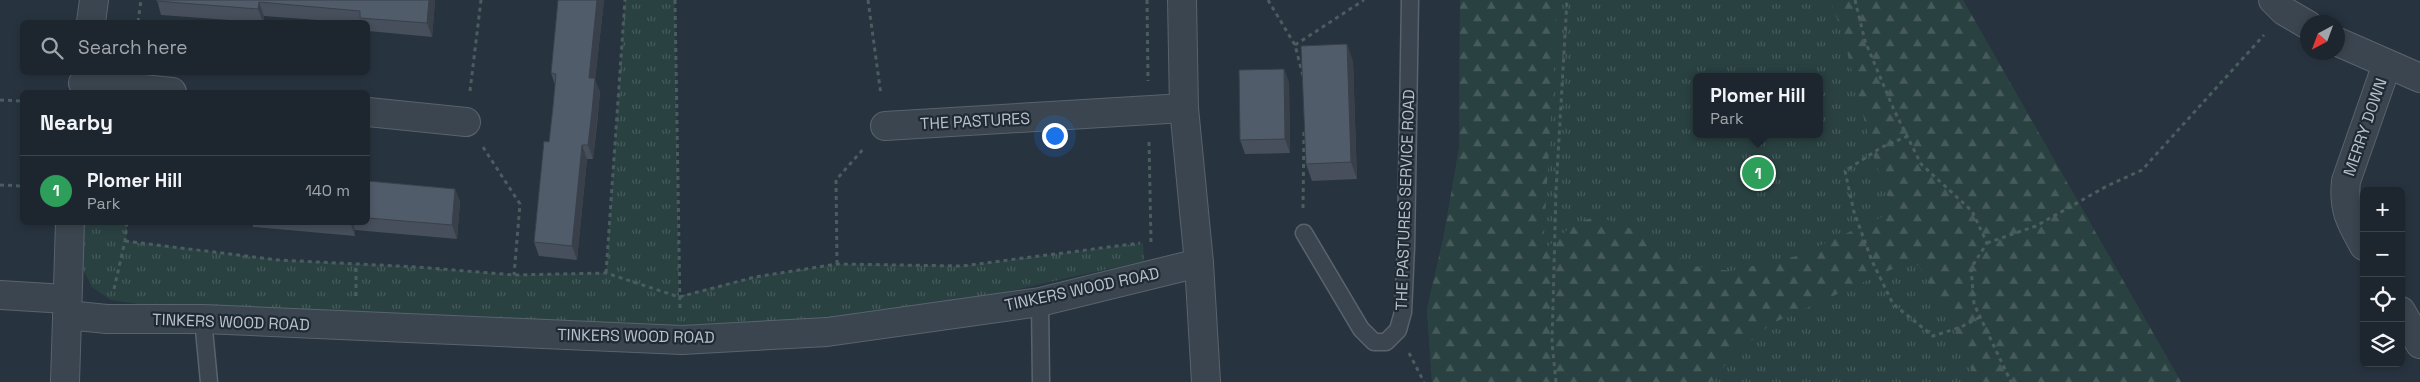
<!DOCTYPE html>
<html lang="en">
<head>
<meta charset="utf-8">
<style>
  :root { --surface:#1d262f; --page:#252e37; --text:#f1f3f6; --muted:#a0a5aa; --line:#3b434b; --accent:#d93025 }
  body { margin:0; font-family:"Space Grotesk",sans-serif; background:var(--page); color:var(--text) }
  .controls { position:absolute; right:15px; bottom:15px; display:grid; overflow:hidden; border-radius:8px; box-shadow:0 2px 8px #0003 }
  .controls button { width:45px; height:45px; display:grid; place-items:center; padding:0; border:0; border-bottom:1px solid var(--line); background:var(--surface); color:var(--text); font:25px sans-serif }
  .compass { position:absolute; left:2300px; top:15px; width:45px; height:45px; border-radius:50%; background:var(--surface); box-shadow:0 2px 8px #0003; rotate:221deg }
  .you { position:absolute; left:1054px; top:135px; width:18px; height:18px; margin:-12px; border:4px solid #fff; border-radius:50%; background:#1a73e8; box-shadow:0 0 0 8px #1a73e833 }
  .badge { display:grid; place-items:center; width:32px; height:32px; border-radius:50%; background:var(--accent); color:#fff; font-size:16px; font-weight:700 }
  .pin { position:absolute; translate:-50% -50%; border:2px solid #fff; box-shadow:0 1px 5px #0006 }
  .popup { position:absolute; left:1693px; top:73px; width:130px; height:65px; box-sizing:border-box; display:grid; place-content:center; border-radius:8px; background:var(--surface); filter:drop-shadow(0 1px 4px #0005); font-size:16px; white-space:nowrap; color:var(--muted) }
  .popup b { font-size:19px; color:var(--text) }
  .popup::after { content:''; position:absolute; left:50%; top:100%; margin-left:-10px; border:10px solid transparent; border-top-color:var(--surface) }
  .list { margin:0; padding:0; list-style:none }
  h2 { display:flex; justify-content:space-between; align-items:center; height:65px; margin:0; padding:0 20px; font-size:21px }
  h2 small { font-size:16px; font-weight:400; color:var(--muted) }
  .list li { display:grid; grid-template-columns:32px 1fr auto; gap:15px; align-items:center; box-sizing:border-box; height:70px; padding:0 20px; border-top:1px solid var(--line) }
  .list b { display:block; font-size:19px; white-space:nowrap }
  .list p { margin:0; font-size:16px; white-space:nowrap; color:var(--muted) }
  .list em { font-size:16px; font-style:normal; color:var(--muted) }
  .icon { flex:none; width:28px; height:28px; fill:none; stroke:currentColor; stroke-width:2; stroke-linecap:round; stroke-linejoin:round }
  .map { position:relative; flex:none; width:2420px; height:382px; overflow:hidden }
  .search { position:absolute; background:var(--surface); box-shadow:0 2px 8px #0003; left:20px; top:20px; width:350px; height:55px; display:flex; align-items:center; gap:12px; box-sizing:border-box; padding:0 18px; border-radius:8px; color:var(--muted); font-size:19px }
  .panel { position:absolute; background:var(--surface); box-shadow:0 2px 8px #0003; left:20px; top:90px; width:350px; height:135px; border-radius:8px }
  .map>svg:first-child { display:block }
  .grass { fill:url(#grass-tufts); fill-rule:evenodd }
  .forest { fill:url(#forest-firs) }
  .lines { fill:none; stroke-linecap:round; stroke-linejoin:round }
  .service-casing { stroke:#59636d; stroke-width:19 }
  .minor-casing { stroke:#59636d; stroke-width:30 }
  .tertiary-casing { stroke:#59636d; stroke-width:30 }
  .path { stroke:#4a5d5f; stroke-width:3; stroke-dasharray:4 4; stroke-linecap:butt }
  .service { stroke:#3b454f; stroke-width:16 }
  .minor { stroke:#3b454f; stroke-width:28 }
  .tertiary { stroke:#3b454f; stroke-width:28 }
  .wall { fill:#464f5b }
  .shaded-wall { fill:#39404a }
  .building { fill:#515c6a; stroke:#39404a }
  .labels { text-anchor:middle; dominant-baseline:central; stroke-width:4.5; stroke-linejoin:round; paint-order:stroke }
  .street-label { font-size:16px; fill:#b8c0ca; stroke:#202a35 }
</style>
</head>
<body>
<div class="map">
<svg width="2420" height="382" viewBox="0 0 2420 382">
  <defs>
    <pattern id="grass-tufts" width="24" height="20" patternUnits="userSpaceOnUse" patternTransform="scale(1.25)"><rect width="24" height="20" fill="#2a4141"/><path d="M3 7l-1-3M5 7V3M7 7l1-3M15 17l-1-3M17 17v-4M19 17l1-3" fill="none" stroke="#475b5b"/></pattern>
    <pattern id="forest-firs" width="22" height="20" patternUnits="userSpaceOnUse" patternTransform="scale(1.25)"><rect width="22" height="20" fill="#2a4141"/><path d="M5 1l3.5 6h-7zM16 11l3.5 6h-7z" fill="#475b5b"/></pattern>
  </defs>
  <rect width="100%" height="100%" fill="#27333f"/>
  <!-- grass -->
  <path class="grass" d="M625 0H675L679 296 755 277 837 264 962 266 1143 243 1144 261 987 296 856 321 681 327 356 314 318 310 145 305 111 300 92 287 81 265 83 223 127 222 126 241 278 260 418 267 514 275 606 273Z
    M1460 0H1963L2181 382H1432L1427 309 1444 235 1459 148ZM1697 77H1819V134H1697Z"/>
  <!-- forest -->
  <path class="forest" d="M1460 0H1558L1543 251 1575 223 1598 216 1639 232 1693 266 1731 271 1797 256 1893 212 1874 158 1842 32 1830 0H1963L2181 382H1977L1948 315 1918 265 1897 267 1771 324 1731 358 1711 382H1432L1427 309 1444 235 1459 148Z"/>
  <g class="lines">
    <!-- service casing -->
    <g class="service-casing">
      <path id="service" d="M1304 233 1361 329 1374 342H1386L1398 330 1403 312 1406 247 1410 0
        M1040 302 1041 382
        M203 319 209 382"/>
    </g>
    <!-- minor casing -->
    <g class="minor-casing">
      <path id="minor" d="M2273 0 2284 11 2308 25
        M91 22 94 0
        M2338 42 2420 78
        M83 83 172 92
        M368 112 466 122
        M885 126 1184 108
        M2364 246C2350 221 2343 209 2346 181L2387 64
        M0 295 66 299
        M2401 311 2420 344
        M67 315 107 319H203L682 340 827 332 1040 302 1199 263
        M65 382 70 222"/>
    </g>
    <!-- tertiary casing -->
    <g class="tertiary-casing">
      <path id="tertiary" d="M1182 0 1184 108 1199 263 1206 382"/>
    </g>
    <!-- path -->
    <path class="path" d="M675 0 680 309
      M868 0 881 95
      M1147 0 1148 81
      M1268 0 1295 45 1303 76
      M1855 0 1865 41 1894 110 1921 164 1972 211 1987 243 1971 268 1974 304 2011 382
      M138 22 141 0
      M1295 45 1364 0
      M470 91 481 0
      M0 100 22 101
      M1908 136 1882 147 1845 171 1854 212 1872 261 1893 304 1933 336 1961 327 1980 317
      M1149 142 1151 242
      M483 147 520 204 514 275
      M0 185 22 186
      M1303 208 1304 129
      M125 241 278 260 418 267 514 275 606 273 679 297 755 277 837 264 962 266 1140 243
      M1987 243 2036 226 2107 186 2142 170 2264 35
      M837 264 836 180 864 148
      M606 273 625 0
      M114 289 125 241 127 222
      M356 296V264
      M1409 353 1424 382
      M1556 382 1552 343 1556 191 1567 0"/>
    <!-- service -->
    <use href="#service" class="service"/>
    <!-- minor -->
    <use href="#minor" class="minor"/>
    <!-- tertiary -->
    <use href="#tertiary" class="tertiary"/>
  </g>
  <!-- wall -->
  <path class="wall" d="M157 0H435V1L432 37 368 31V22H344L264 16 263 22H257L161 15Z
    M558 0H604L595 80 600 92 597 125 593 159H587L577 260 539 256 534 242 549 142 555 85 551 73Z
    M1353 61 1357 179 1312 181 1306 164Z
    M1284 69 1289 83 1290 153 1245 154 1240 140Z
    M368 181 455 189 460 202 457 239 355 230V236L253 227 252 222H368Z"/>
  <!-- shaded-wall -->
  <path class="shaded-wall" d="M429 0H435V1L432 37 427 23Z
    M597 0H604L595 80 600 92 593 159 588 145 589 78Z
    M259 2 264 16 263 22 258 9Z
    M1347 44 1353 61 1357 179 1351 162Z
    M1284 69 1289 83 1290 153 1285 139Z
    M582 145 587 159 577 260 572 246Z
    M455 189 460 202 457 239 452 225Z
    M350 222H353L355 230V236Z"/>
  <!-- building -->
  <path class="building" d="M157 0H429L427 23 360 18V11L259 2 258 9 156 1Z
    M558 0H597L589 78H595L592 111 588 145H582L572 246 534 242 544 141 549 142 553 107 556 74 551 73Z
    M1347 44 1351 162 1306 164 1301 46Z
    M1284 69 1285 139 1240 140 1239 70Z
    M368 181 455 189 452 225 368 218Z"/>
  <g class="labels">
    <!-- street labels -->
    <g class="street-label">
      <text transform="translate(975 121) rotate(-3)">THE PASTURES</text>
      <text transform="translate(2365 127) rotate(-71)">MERRY DOWN</text>
      <text transform="translate(1405 200) rotate(-88)">THE PASTURES SERVICE ROAD</text>
      <text transform="translate(1082 289) rotate(-12)">TINKERS WOOD ROAD</text>
      <text transform="translate(231 322) rotate(2)">TINKERS WOOD ROAD</text>
      <text transform="translate(636 336) rotate(1)">TINKERS WOOD ROAD</text>
    </g>
  </g>
</svg>
<div class="controls">
<button>+</button>
<button>−</button>
<button><svg class="icon" aria-label="locate" viewBox="0 0 24 24"><circle cx="12" cy="12" r="6"/><path d="M12 2v4M12 18v4M2 12h4M18 12h4"/></svg></button>
<button><svg class="icon" aria-label="layers" viewBox="0 0 24 24"><path d="M12 4l9 5-9 5-9-5zM3 14l9 5 9-5"/></svg></button>
</div>
<svg class="compass" viewBox="-18 -18 36 36"><path d="M0-13l5 13h-10z" fill="#e53935"/><path d="M0 13l5-13h-10z" fill="#a0a5aa"/></svg>
<div class="you"></div>
<div class="pin badge" style="left:1758px;top:173px;background:#2e9e5b">1</div>
<div class="popup"><b>Plomer Hill</b>Park</div>
<div class="search"><svg class="icon" aria-label="search" viewBox="0 0 24 24"><circle cx="10" cy="10" r="6"/><path d="M15 15l6 6"/></svg>Search here</div>
<section class="panel">
<h2>Nearby<small></small></h2>
<ul class="list">
<li><span class="badge" style="background:#2e9e5b">1</span><div><b>Plomer Hill</b><p>Park</p></div><em>140 m</em></li>
</ul>
</section>
</div>
</body>
</html>
